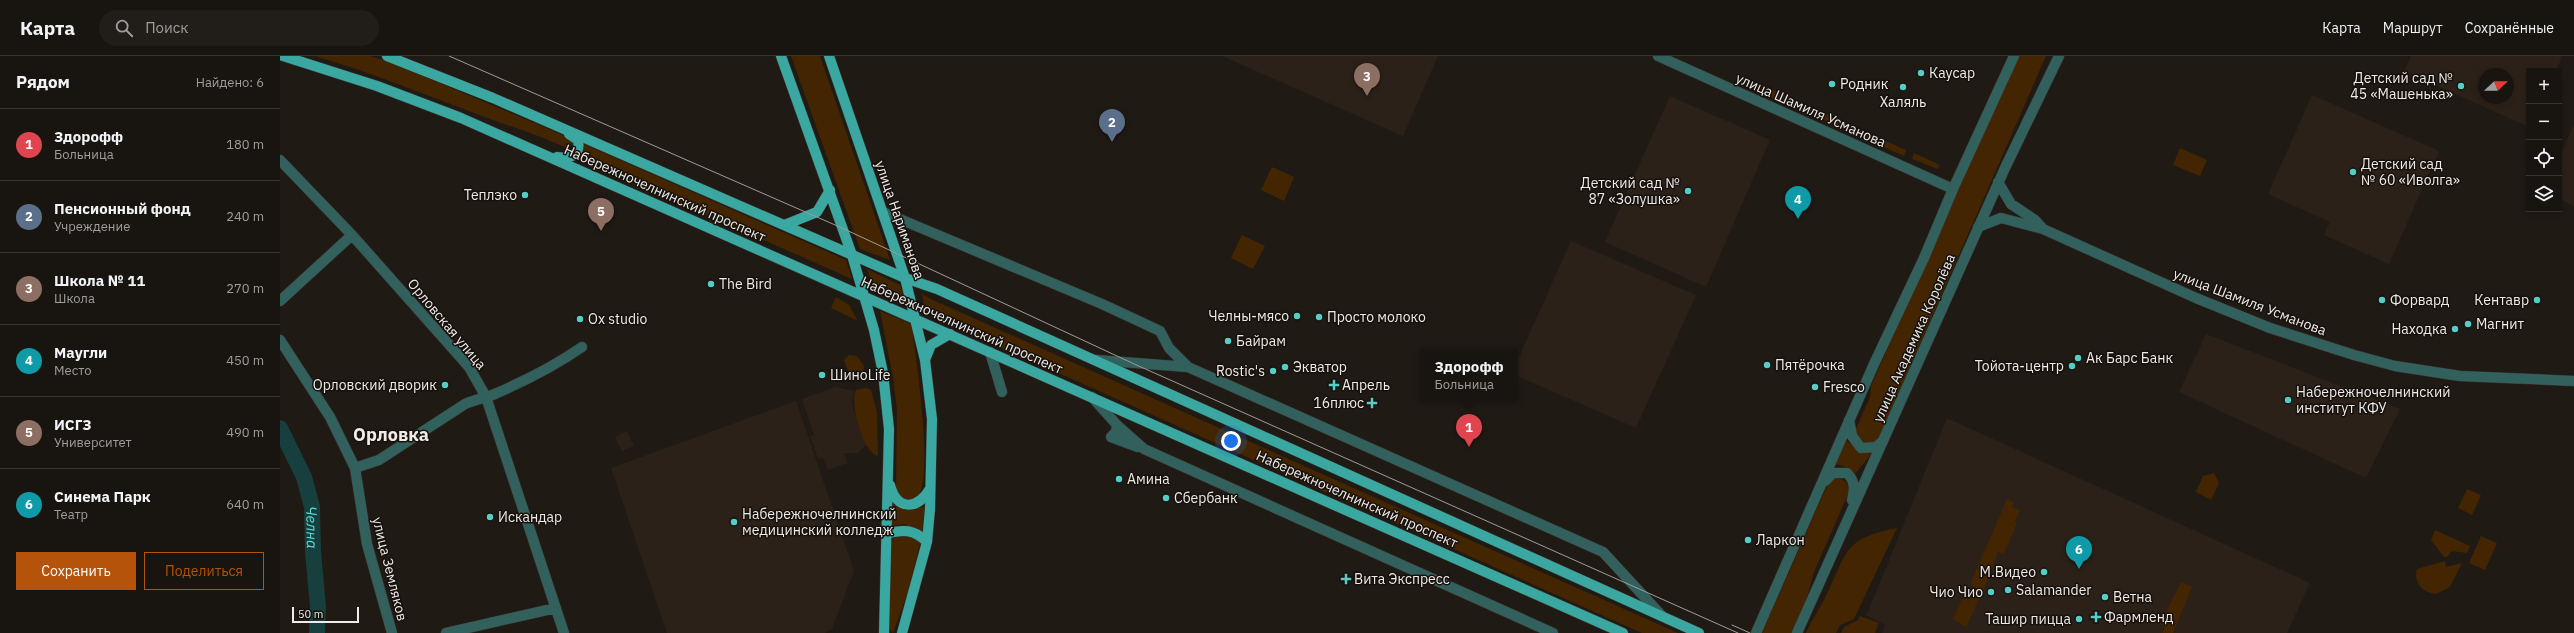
<!DOCTYPE html>
<html lang="ru">
<head>
<meta charset="utf-8">
<style>
  :root { --surface:#181410; --page:#211d19; --text:#f1f3f6; --muted:#9f9e9f; --line:#363330; --accent:#b45309 }
  body { margin:0; font-family:"IBM Plex Sans",sans-serif; background:var(--page); color:var(--text) }
  .controls { position:absolute; right:12px; top:12px; display:grid; overflow:hidden; border-radius:0px; box-shadow:0 2px 6px #0003 }
  .controls button { width:36px; height:36px; display:grid; place-items:center; padding:0; border:0; border-bottom:1px solid var(--line); background:var(--surface); color:var(--text); font:20px sans-serif }
  .compass { position:absolute; left:2198px; top:12px; width:36px; height:36px; border-radius:50%; background:var(--surface); box-shadow:0 2px 6px #0003; rotate:68deg }
  .scale { position:absolute; left:12px; bottom:10px; width:67px; box-sizing:border-box; padding-left:4px; border:2px solid #efebe8; border-top:0; font-size:11px; line-height:14px; white-space:nowrap; color:#efebe8; -webkit-text-stroke:3px #16110d; paint-order:stroke }
  .you { position:absolute; left:951px; top:385px; width:14px; height:14px; margin:-10px; border:3px solid #fff; border-radius:50%; background:#1a73e8; box-shadow:0 0 0 6px #1a73e833 }
  .badge { display:grid; place-items:center; width:26px; height:26px; border-radius:50%; background:var(--accent); color:#fff; font-size:13px; font-weight:700 }
  .pin { position:absolute; translate:-50% -33px; filter:drop-shadow(0 1px 2px #0008) }
  .pin::after { content:''; position:absolute; top:21px; width:14px; height:12px; background:inherit; clip-path:polygon(0 0,100% 0,50% 100%) }
  .popup { position:absolute; left:1140px; top:293px; width:98px; height:52px; box-sizing:border-box; display:grid; place-content:center; border-radius:0px; background:var(--surface); filter:drop-shadow(0 1px 3px #0005); font-size:13px; white-space:nowrap; color:var(--muted) }
  .popup b { font-size:15px; color:var(--text) }
  .popup::after { content:''; position:absolute; left:50%; top:100%; margin-left:-8px; border:8px solid transparent; border-top-color:var(--surface) }
  .list { margin:0; padding:0; list-style:none }
  h2 { display:flex; justify-content:space-between; align-items:center; height:52px; margin:0; padding:0 16px; font-size:17px }
  h2 small { font-size:13px; font-weight:400; color:var(--muted) }
  .list li { display:grid; grid-template-columns:26px 1fr auto; gap:12px; align-items:center; box-sizing:border-box; height:72px; padding:0 16px; border-top:1px solid var(--line) }
  .list b { display:block; font-size:15px; white-space:nowrap }
  .list p { margin:0; font-size:13px; white-space:nowrap; color:var(--muted) }
  .list em { font-size:13px; font-style:normal; color:var(--muted) }
  .actions { display:flex; gap:8px; padding:12px 16px }
  .actions a { flex:1; padding:9px 0; border:1px solid var(--accent); border-radius:0px; text-align:center; font-size:14px; color:var(--accent) }
  .actions .main { background:var(--accent); color:#fff }
  .icon { flex:none; width:22px; height:22px; fill:none; stroke:currentColor; stroke-width:2; stroke-linecap:round; stroke-linejoin:round }
  .map { position:relative; flex:none; width:2294px; height:577px; overflow:hidden }
  header { display:flex; align-items:center; gap:24px; box-sizing:border-box; height:56px; padding:0 20px; background:var(--surface); border-bottom:1px solid var(--line) }
  header strong { font-size:19px }
  nav { display:flex; gap:22px; margin-inline-start:auto; font-size:14px }
  .search { width:280px; height:36px; background:var(--page); display:flex; align-items:center; gap:10px; box-sizing:border-box; padding:0 14px; border-radius:22px; color:var(--muted); font-size:15px }
  main { display:flex }
  aside { flex:1; background:var(--surface) }
  .map>svg:first-child { display:block }
  .built { fill:#2b2118; fill-rule:evenodd }
  .green { fill:#442501 }
  .lines { fill:none; stroke-linecap:round; stroke-linejoin:round }
  .river { stroke:#163f3d; stroke-width:16 }
  .minor-casing { stroke:#3d3733; stroke-width:11 }
  .major-casing { stroke:#3d3733; stroke-width:11 }
  .minor { stroke:#32615d; stroke-width:10 }
  .major { stroke:#3aa7a1; stroke-width:10 }
  .tram { stroke:#a09c98; stroke-width:1 }
  .poi-dot { fill:#54cdc6; stroke:#16110d; stroke-width:1.5 }
  .labels { text-anchor:middle; dominant-baseline:central; stroke-width:3; stroke-linejoin:round; paint-order:stroke }
  .poi-label { font-size:14px; fill:#efebe8; stroke:#16110d; text-anchor:start }
  .street-label { font-size:14px; fill:#efebe8; stroke:#16110d }
  .water-label { font-size:15px; font-style:italic; fill:#5aded7; stroke:#16110d }
  .district-label { font-size:18px; font-weight:bold; fill:#efebe8; stroke:#16110d }
</style>
</head>
<body>
<header>
<strong>Карта</strong>
<div class="search"><svg class="icon" aria-label="search" viewBox="0 0 24 24"><circle cx="10" cy="10" r="6"/><path d="M15 15l6 6"/></svg>Поиск</div>
<nav><a>Карта</a><a>Маршрут</a><a>Сохранённые</a></nav>
</header>
<main>
<aside>
<h2>Рядом<small>Найдено: 6</small></h2>
<ul class="list">
<li><span class="badge" style="background:#e0444e">1</span><div><b>Здорофф</b><p>Больница</p></div><em>180 m</em></li>
<li><span class="badge" style="background:#5c6f8a">2</span><div><b>Пенсионный фонд</b><p>Учреждение</p></div><em>240 m</em></li>
<li><span class="badge" style="background:#8d6e63">3</span><div><b>Школа № 11</b><p>Школа</p></div><em>270 m</em></li>
<li><span class="badge" style="background:#0f9aa8">4</span><div><b>Маугли</b><p>Место</p></div><em>450 m</em></li>
<li><span class="badge" style="background:#8d6e63">5</span><div><b>ИСГЗ</b><p>Университет</p></div><em>490 m</em></li>
<li><span class="badge" style="background:#0f9aa8">6</span><div><b>Синема Парк</b><p>Театр</p></div><em>640 m</em></li>
</ul>
<div class="actions"><a class="main">Сохранить</a><a>Поделиться</a></div>
</aside>
<div class="map">
<svg width="2294" height="577" viewBox="0 0 2294 577">
  <rect width="100%" height="100%" fill="#201a15"/>
  <!-- built -->
  <path class="built" d="M942 0H1158L1123 80Z
    M2131 0H2280L2282 1 2276 15H2249V71L2124 15ZM2204 18H2228V42H2204Z
    M2032 39 2159 95 2109 208 2044 179 2050 166 1988 138Z
    M1390 40 1490 84 1426 231 1325 186Z
    M2294 68V150L2279 143V102Z
    M1291 185 1416 239 1356 372 1235 319V310Z
    M1926 278 2120 353 2086 422 1899 336Z
    M555 331 574 335 572 348 586 389 578 397H564L567 407 548 414 543 402 538 403 530 380 534 379 522 343Z
    M516 345 574 515 552 573 545 577H387L331 412Z
    M1667 362 2030 527 2007 577H1602L1605 569 1585 559 1588 556Z
    M347 375 354 390 342 395 335 381Z"/>
  <!-- green -->
  <path class="green" d="M35 0H90L110 6 290 82 293 88 287 92C261 80 236 72 210 63 152 41 95 18 35 0Z
    M511 0H540L610 204 580 193Z
    M1738 0H1766L1598 384 1594 387H1585L1576 378V373L1590 341 1591 330Z
    M1467 22 1506 40 1504 44 1501 46 1464 29Z
    M1512 43 1560 64 1558 70 1512 50Z
    M1567 68 1626 94 1624 100 1564 73Z
    M304 88 566 204 572 223 335 118 300 98 303 96Z
    M1900 92 1927 104 1920 120 1893 109Z
    M1634 97 1660 109 1658 113 1632 103Z
    M992 111 1014 121 1004 145 981 134Z
    M962 179 985 190 973 213 951 202Z
    M587 213 620 229 626 248 594 233Z
    M642 238 653 244 1398 577H1362L673 270 645 256Z
    M556 241 569 249 578 265 551 252Z
    M600 255 631 268C636 295 653 420 639 438 634 445 626 443 620 441L616 434 617 354 613 321Z
    M569 299 577 300 584 310C584 317 578 323 571 323L564 304Z
    M586 332 591 334 597 356 598 400C583 397 569 346 576 334Z
    M1566 384 1579 395 1592 397 1575 418 1567 411 1555 408Z
    M1934 417 1939 427 1931 444 1916 436 1923 420Z
    M1553 422 1561 423 1567 427 1569 436 1534 516 1525 548 1512 577H1482L1548 428Z
    M2187 433 2201 439 2192 459 2178 452Z
    M1727 443 1734 446 1732 451 1740 454 1735 465 1737 467 1724 498 1718 496 1703 535 1692 530 1691 526Z
    M613 445 629 452 645 451 642 476 624 468 611 470Z
    M1617 472 1574 563 1560 569 1556 577H1526C1531 565 1539 554 1545 542 1568 497 1561 483 1617 472Z
    M2155 474 2190 490 2187 497 2172 495 2167 501H2164L2151 484Z
    M625 479 637 482 640 487 628 536 613 577 608 571 611 489 613 482Z
    M2201 480 2217 487 2205 514 2189 507Z
    M2165 505 2166 511 2182 507 2170 531 2156 538C2142 537 2133 526 2137 513Z
    M1901 526 1912 531 1893 577H1882L1885 571 1880 568Z
    M1687 538 1699 543 1686 571 1673 563 1684 539Z
    M1580 560 1599 567 1595 577H1561L1564 571 1578 564Z"/>
  <g class="lines">
    <!-- river -->
    <path class="river" id="s1" d="M0 372 24 421 32 451 33 496 38 551 37 577"/>
    <!-- minor casing -->
    <g class="minor-casing">
      <path id="minor" d="M1378 0 1673 133
        M0 104 72 179 189 311 206 341 284 577
        M1718 126 1731 148 1755 164 1763 173
        M603 156 822 248 880 275 889 292 908 311
        M1698 171 1721 162 1763 173 1916 242 1990 272 2074 299 2115 310 2180 320 2294 325
        M0 245 72 179
        M0 284 50 361 75 412 87 488 112 577
        M710 296 722 336
        M816 304 908 311 1323 496 1382 560
        M812 341 837 369 864 393 1273 577
        M1569 364 1572 380 1581 392 1596 391 1603 385
        M837 369 836 376 831 381 858 391
        M75 412 99 404 185 348C196 343 207 342 217 337 247 324 276 309 302 291
        M1545 425 1553 417H1567C1575 425 1575 433 1572 444
        M166 577 276 552
        M1476 577 1594 308 1644 202 1673 133 1734 0
        M1517 577 1725 112 1779 0"/>
    </g>
    <!-- major casing -->
    <g class="major-casing">
      <path id="major" d="M3 0 97 30 181 62 1343 577
        M107 0 213 42 625 222 657 233 1419 577
        M501 0 572 199 594 274 603 317 609 373 604 577
        M549 0 625 222 645 304 652 363 650 453 647 486 622 577
        M277 101C290 103 301 100 298 84L289 78
        M507 168 537 156 550 134
        M645 304 651 289 670 278
        M610 429C617 455 637 454 650 433
        M606 478C623 473 634 473 647 486"/>
    </g>
    <!-- minor -->
    <use href="#minor" class="minor"/>
    <!-- major -->
    <use href="#major" class="major"/>
    <!-- tram -->
    <path class="tram" d="M169 0 562 172 852 307 1458 577
      M1452 569 1470 577"/>
  </g>
  <!-- markers -->
  <g class="poi-dot">
    <circle cx="1641" cy="17" r="4"/>
    <circle cx="1552" cy="28" r="4"/>
    <circle cx="2181" cy="30" r="4"/>
    <circle cx="1623" cy="31" r="4"/>
    <circle cx="2073" cy="116" r="4"/>
    <circle cx="1408" cy="135" r="4"/>
    <circle cx="245" cy="139" r="4"/>
    <circle cx="431" cy="228" r="4"/>
    <circle cx="2102" cy="244" r="4"/>
    <circle cx="2257" cy="244" r="4"/>
    <circle cx="1017" cy="260" r="4"/>
    <circle cx="1039" cy="261" r="4"/>
    <circle cx="300" cy="263" r="4"/>
    <circle cx="2188" cy="268" r="4"/>
    <circle cx="2175" cy="273" r="4"/>
    <circle cx="948" cy="285" r="4"/>
    <circle cx="1798" cy="302" r="4"/>
    <circle cx="1487" cy="309" r="4"/>
    <circle cx="1792" cy="310" r="4"/>
    <circle cx="1005" cy="311" r="4"/>
    <circle cx="993" cy="315" r="4"/>
    <circle cx="542" cy="319" r="4"/>
    <circle cx="165" cy="329" r="4"/>
    <path d="M1052 323h4v4h4v4h-4v4h-4v-4h-4v-4h4z"/>
    <circle cx="1535" cy="331" r="4"/>
    <circle cx="2008" cy="344" r="4"/>
    <path d="M1090 341h4v4h4v4h-4v4h-4v-4h-4v-4h4z"/>
    <circle cx="839" cy="423" r="4"/>
    <circle cx="886" cy="442" r="4"/>
    <circle cx="210" cy="461" r="4"/>
    <circle cx="454" cy="466" r="4"/>
    <circle cx="1468" cy="484" r="4"/>
    <circle cx="1764" cy="516" r="4"/>
    <path d="M1064 517h4v4h4v4h-4v4h-4v-4h-4v-4h4z"/>
    <circle cx="1728" cy="534" r="4"/>
    <circle cx="1711" cy="536" r="4"/>
    <circle cx="1825" cy="541" r="4"/>
    <path d="M1814 555h4v4h4v4h-4v4h-4v-4h-4v-4h4z"/>
    <circle cx="1799" cy="563" r="4"/>
  </g>
  <g class="labels">
    <!-- poi labels -->
    <g class="poi-label">
      <text x="1649" y="17">Каусар</text>
      <text x="2173" y="22" text-anchor="end">Детский сад №<tspan x="2173" dy="16">45 «Машенька»</tspan></text>
      <text x="1560" y="28">Родник</text>
      <text x="1623" y="46" text-anchor="middle">Халяль</text>
      <text x="2081" y="108">Детский сад<tspan x="2081" dy="16">№ 60 «Иволга»</tspan></text>
      <text x="1400" y="127" text-anchor="end">Детский сад №<tspan x="1400" dy="16">87 «Золушка»</tspan></text>
      <text x="237" y="139" text-anchor="end">Теплэко</text>
      <text x="439" y="228">The Bird</text>
      <text x="2110" y="244">Форвард</text>
      <text x="2249" y="244" text-anchor="end">Кентавр</text>
      <text x="1009" y="260" text-anchor="end">Челны-мясо</text>
      <text x="1047" y="261">Просто молоко</text>
      <text x="308" y="263">Ox studio</text>
      <text x="2196" y="268">Магнит</text>
      <text x="2167" y="273" text-anchor="end">Находка</text>
      <text x="956" y="285">Байрам</text>
      <text x="1806" y="302">Ак Барс Банк</text>
      <text x="1495" y="309">Пятёрочка</text>
      <text x="1784" y="310" text-anchor="end">Тойота-центр</text>
      <text x="1013" y="311">Экватор</text>
      <text x="985" y="315" text-anchor="end">Rostiс's</text>
      <text x="550" y="319">ШиноLife</text>
      <text x="157" y="329" text-anchor="end">Орловский дворик</text>
      <text x="1062" y="329">Апрель</text>
      <text x="1543" y="331">Fresco</text>
      <text x="2016" y="336">Набережночелнинский<tspan x="2016" dy="16">институт КФУ</tspan></text>
      <text x="1084" y="347" text-anchor="end">16плюс</text>
      <text x="847" y="423">Амина</text>
      <text x="894" y="442">Сбербанк</text>
      <text x="462" y="458">Набережночелнинский<tspan x="462" dy="16">медицинский колледж</tspan></text>
      <text x="218" y="461">Искандар</text>
      <text x="1476" y="484">Ларкон</text>
      <text x="1756" y="516" text-anchor="end">М.Видео</text>
      <text x="1074" y="523">Вита Экспресс</text>
      <text x="1736" y="534">Salamander</text>
      <text x="1703" y="536" text-anchor="end">Чио Чио</text>
      <text x="1833" y="541">Ветна</text>
      <text x="1824" y="561">Фармленд</text>
      <text x="1791" y="563" text-anchor="end">Ташир пицца</text>
    </g>
    <!-- street labels -->
    <g class="street-label">
      <text transform="translate(1531 54) rotate(24)">улица Шамиля Усманова</text>
      <text transform="translate(385 137) rotate(24)">Набережночелнинский проспект</text>
      <text transform="translate(620 164) rotate(71)">улица Нариманова</text>
      <text transform="translate(1970 246) rotate(21)">улица Шамиля Усманова</text>
      <text transform="translate(167 268) rotate(50)">Орловская улица</text>
      <text transform="translate(682 269) rotate(24)">Набережночелнинский проспект</text>
      <text transform="translate(1634 282) rotate(-66)">улица Академика Королёва</text>
      <text transform="translate(1077 443) rotate(24)">Набережночелнинский проспект</text>
      <text transform="translate(110 513) rotate(76)">улица Земляков</text>
    </g>
    <!-- water labels -->
    <g class="water-label">
      <text stroke="none"><textPath href="#s1" startOffset="106">Челна</textPath></text>
    </g>
    <!-- district labels -->
    <g class="district-label">
      <text x="111" y="378">Орловка</text>
    </g>
  </g>
</svg>
<div class="controls">
<button>+</button>
<button>−</button>
<button><svg class="icon" aria-label="locate" viewBox="0 0 24 24"><circle cx="12" cy="12" r="6"/><path d="M12 2v4M12 18v4M2 12h4M18 12h4"/></svg></button>
<button><svg class="icon" aria-label="layers" viewBox="0 0 24 24"><path d="M12 4l9 5-9 5-9-5zM3 14l9 5 9-5"/></svg></button>
</div>
<svg class="compass" viewBox="-18 -18 36 36"><path d="M0-13l5 13h-10z" fill="#e53935"/><path d="M0 13l5-13h-10z" fill="#9f9e9f"/></svg>
<div class="scale">50 m</div>
<div class="you"></div>
<div class="pin badge" style="left:1189px;top:391px;background:#e0444e">1</div>
<div class="popup"><b>Здорофф</b>Больница</div>
<div class="pin badge" style="left:832px;top:86px;background:#5c6f8a">2</div>
<div class="pin badge" style="left:1087px;top:40px;background:#8d6e63">3</div>
<div class="pin badge" style="left:1518px;top:163px;background:#0f9aa8">4</div>
<div class="pin badge" style="left:321px;top:175px;background:#8d6e63">5</div>
<div class="pin badge" style="left:1799px;top:513px;background:#0f9aa8">6</div>
</div>
</main>
</body>
</html>
